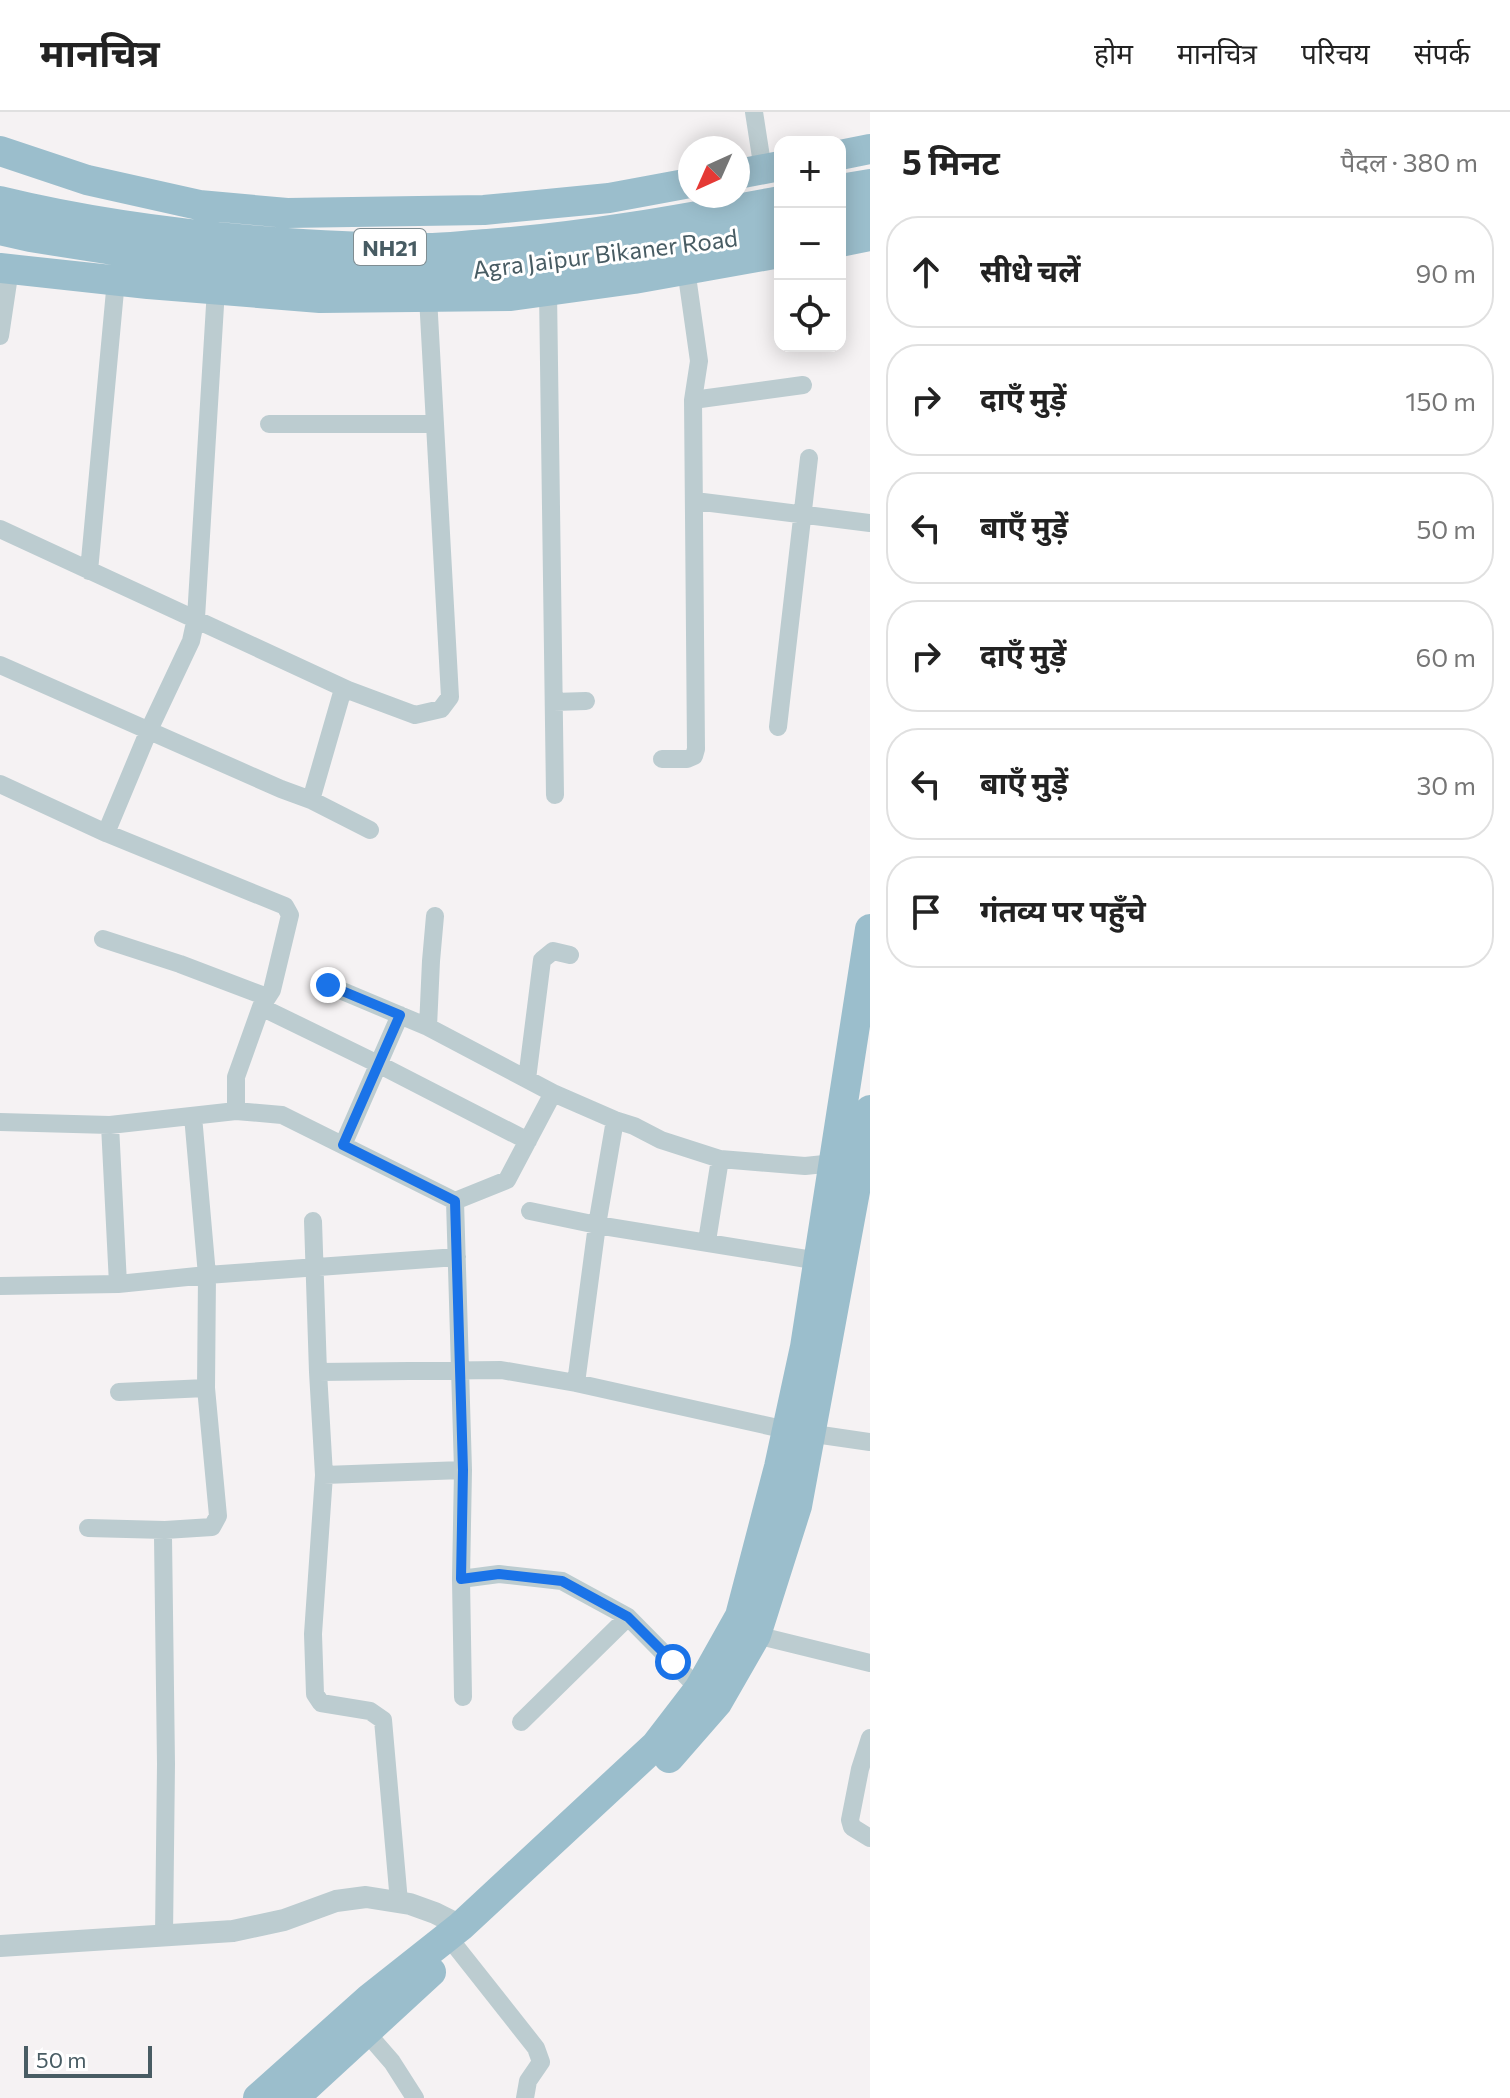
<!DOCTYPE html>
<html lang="hi">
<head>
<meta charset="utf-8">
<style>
  :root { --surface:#fff; --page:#f6f6f6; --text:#222; --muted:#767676; --line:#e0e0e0 }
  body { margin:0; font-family:Commissioner,"Noto Sans Devanagari",sans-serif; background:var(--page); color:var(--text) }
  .controls { position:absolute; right:24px; top:24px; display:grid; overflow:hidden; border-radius:16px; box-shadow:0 4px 20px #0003 }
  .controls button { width:72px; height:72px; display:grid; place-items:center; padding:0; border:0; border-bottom:2px solid var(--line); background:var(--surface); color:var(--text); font:40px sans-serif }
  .compass { position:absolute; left:678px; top:24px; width:72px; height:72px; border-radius:50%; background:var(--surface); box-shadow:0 4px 20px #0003; rotate:225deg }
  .scale { position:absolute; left:24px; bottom:20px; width:128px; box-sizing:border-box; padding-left:8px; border:4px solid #485c63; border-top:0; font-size:22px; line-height:28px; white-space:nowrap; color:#485c63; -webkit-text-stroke:6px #fff; paint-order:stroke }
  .stop { position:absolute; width:24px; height:24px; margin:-18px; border:6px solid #1a73e8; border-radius:50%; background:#fff }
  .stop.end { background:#1a73e8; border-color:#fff; box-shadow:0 2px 8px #0008 }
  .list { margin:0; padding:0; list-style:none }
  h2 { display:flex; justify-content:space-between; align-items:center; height:104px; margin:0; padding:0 32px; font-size:34px }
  h2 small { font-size:26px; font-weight:400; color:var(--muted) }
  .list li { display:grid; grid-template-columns:52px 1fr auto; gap:24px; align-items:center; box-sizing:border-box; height:112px; margin:0 16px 16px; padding:0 16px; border:2px solid var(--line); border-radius:32px }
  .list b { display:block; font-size:30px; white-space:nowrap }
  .list em { font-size:26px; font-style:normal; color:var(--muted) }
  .icon { flex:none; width:44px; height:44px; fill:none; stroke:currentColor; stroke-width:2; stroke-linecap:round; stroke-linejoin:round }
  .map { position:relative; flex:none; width:870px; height:1986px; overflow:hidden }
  header { display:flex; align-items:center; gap:48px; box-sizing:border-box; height:112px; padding:0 40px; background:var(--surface); border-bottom:2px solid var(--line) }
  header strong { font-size:38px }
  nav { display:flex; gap:44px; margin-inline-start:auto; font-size:28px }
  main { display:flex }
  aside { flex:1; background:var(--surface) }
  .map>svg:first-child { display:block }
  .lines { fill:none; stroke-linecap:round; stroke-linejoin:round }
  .minor { stroke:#bcccd0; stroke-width:18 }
  .tertiary { stroke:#bcccd0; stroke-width:22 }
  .trunk { stroke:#9bbecc; stroke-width:30 }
  .route { stroke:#1a73e8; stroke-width:10 }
  .labels { text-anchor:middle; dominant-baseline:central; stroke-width:6; stroke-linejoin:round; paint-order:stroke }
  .shield { fill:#fff; stroke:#7f8d92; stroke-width:2 }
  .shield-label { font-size:22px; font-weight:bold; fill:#485c63 }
  .street-label { font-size:24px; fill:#485c63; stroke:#fff }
</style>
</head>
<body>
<header>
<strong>मानचित्र</strong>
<nav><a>होम</a><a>मानचित्र</a><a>परिचय</a><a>संपर्क</a></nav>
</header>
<main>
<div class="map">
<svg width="870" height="1986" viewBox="0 0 870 1986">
  <rect width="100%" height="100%" fill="#f5f2f3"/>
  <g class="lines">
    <!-- minor -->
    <path class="minor" d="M754 0 763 58
      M216 177 196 506 191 529 149 618 106 721 285 794 290 803 272 878 261 895 236 965V999
      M548 179 555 683
      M0 224 10 157
      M693 288 803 273
      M269 312H434
      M695 389 870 411
      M0 417 348 578 415 603 441 597 450 585 428 185
      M89 459 116 168
      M0 553 281 677 311 688
      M348 578 341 584 311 688 370 718
      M554 590 586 589
      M778 615 809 346
      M662 647H687L694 644 696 637 693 288 699 249 686 157
      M0 672 106 721
      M103 827 180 852 267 885
      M328 873 428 915 553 981 615 1008 634 1014 661 1028 720 1047 805 1054 834 1051
      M261 895 378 952 528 1029
      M428 915 431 849 435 804
      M527 967 542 848 553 839 570 843
      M0 1010 110 1013 236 999 282 1003 455 1089
      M110 1013 118 1172
      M343 1033 400 903
      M530 1099 597 1113 819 1149
      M313 1109 318 1260 324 1363 313 1522 315 1582 321 1591 370 1599 383 1608 399 1790
      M707 1129 720 1047
      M0 1174 118 1172 207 1163 457 1145
      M318 1260 501 1258 576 1271 787 1318 870 1330
      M576 1271 597 1113 615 1008
      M119 1280 206 1276
      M324 1363 463 1358
      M88 1416 165 1418
      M461 1467 499 1462 562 1469 628 1505 699 1577
      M756 1523 870 1551
      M463 1585 461 1467 463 1358 455 1089 507 1068 553 981
      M521 1610 628 1505
      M870 1626 860 1657 850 1708 852 1715 870 1726
      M164 1824 166 1652 163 1425 165 1418 212 1415 218 1404 206 1276 207 1163 193 1004
      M457 1836 536 1936 541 1950 528 1969 525 1986
      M366 1920 392 1950 415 1986"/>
    <!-- tertiary -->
    <path class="tertiary" d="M0 1834 233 1819 284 1808 336 1789 366 1785 410 1792 435 1801 461 1814"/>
    <!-- trunk -->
    <path class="trunk" d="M0 39 87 68 199 93 287 101 484 98 609 86 690 71
      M840 43 870 37
      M738 62 780 54
      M840 77 870 72
      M0 89C94 112 190 124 287 131 333 134 380 137 426 136 446 136 467 133 487 132 585 125 683 107 780 89
      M840 105 870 100
      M0 118 30 125 209 153 331 159 442 160 543 154 701 132 780 117
      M840 130 870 124
      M0 156 148 172 320 186 511 184 634 167 780 141
      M669 1646 717 1591 756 1523 797 1394 870 998
      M258 1986 370 1886 461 1814 656 1633 699 1577 740 1504 779 1355 805 1235 870 817
      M294 1986 431 1860"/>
  </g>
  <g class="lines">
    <!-- route -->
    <path class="route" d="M328 873 400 903 343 1033 455 1089 463 1358 461 1467 499 1462 562 1469 628 1505 673 1550"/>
  </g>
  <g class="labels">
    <!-- shield labels -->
    <rect class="shield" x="354" y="117" width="72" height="36" rx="6"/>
    <g class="shield-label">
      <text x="390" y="135">NH21</text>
    </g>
    <!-- street labels -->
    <g class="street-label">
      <text transform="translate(605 141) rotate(-7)">Agra Jaipur Bikaner Road</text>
    </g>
  </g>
</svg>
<div class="controls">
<button>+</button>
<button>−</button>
<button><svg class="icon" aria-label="locate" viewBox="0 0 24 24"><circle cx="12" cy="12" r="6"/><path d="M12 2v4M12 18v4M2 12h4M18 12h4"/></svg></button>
</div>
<svg class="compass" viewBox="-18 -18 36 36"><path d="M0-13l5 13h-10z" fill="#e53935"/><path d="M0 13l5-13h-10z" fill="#767676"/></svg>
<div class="scale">50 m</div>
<div class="stop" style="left:673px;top:1550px"></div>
<div class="stop end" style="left:328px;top:873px"></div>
</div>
<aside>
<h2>5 मिनट<small>पैदल · 380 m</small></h2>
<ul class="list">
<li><svg class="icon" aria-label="ahead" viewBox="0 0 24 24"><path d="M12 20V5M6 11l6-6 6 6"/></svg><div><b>सीधे चलें</b></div><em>90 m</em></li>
<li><svg class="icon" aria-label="right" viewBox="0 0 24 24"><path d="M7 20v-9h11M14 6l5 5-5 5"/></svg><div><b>दाएँ मुड़ें</b></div><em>150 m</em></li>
<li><svg class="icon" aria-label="left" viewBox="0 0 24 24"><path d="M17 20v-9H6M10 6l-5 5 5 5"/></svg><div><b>बाएँ मुड़ें</b></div><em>50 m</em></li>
<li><svg class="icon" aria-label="right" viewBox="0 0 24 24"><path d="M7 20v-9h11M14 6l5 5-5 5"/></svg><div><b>दाएँ मुड़ें</b></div><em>60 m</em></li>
<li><svg class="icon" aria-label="left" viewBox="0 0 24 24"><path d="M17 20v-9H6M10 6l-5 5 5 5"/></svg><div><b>बाएँ मुड़ें</b></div><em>30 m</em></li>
<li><svg class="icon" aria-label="arrive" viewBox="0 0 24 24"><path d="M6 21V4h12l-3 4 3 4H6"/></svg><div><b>गंतव्य पर पहुँचे</b></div></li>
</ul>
</aside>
</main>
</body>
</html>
